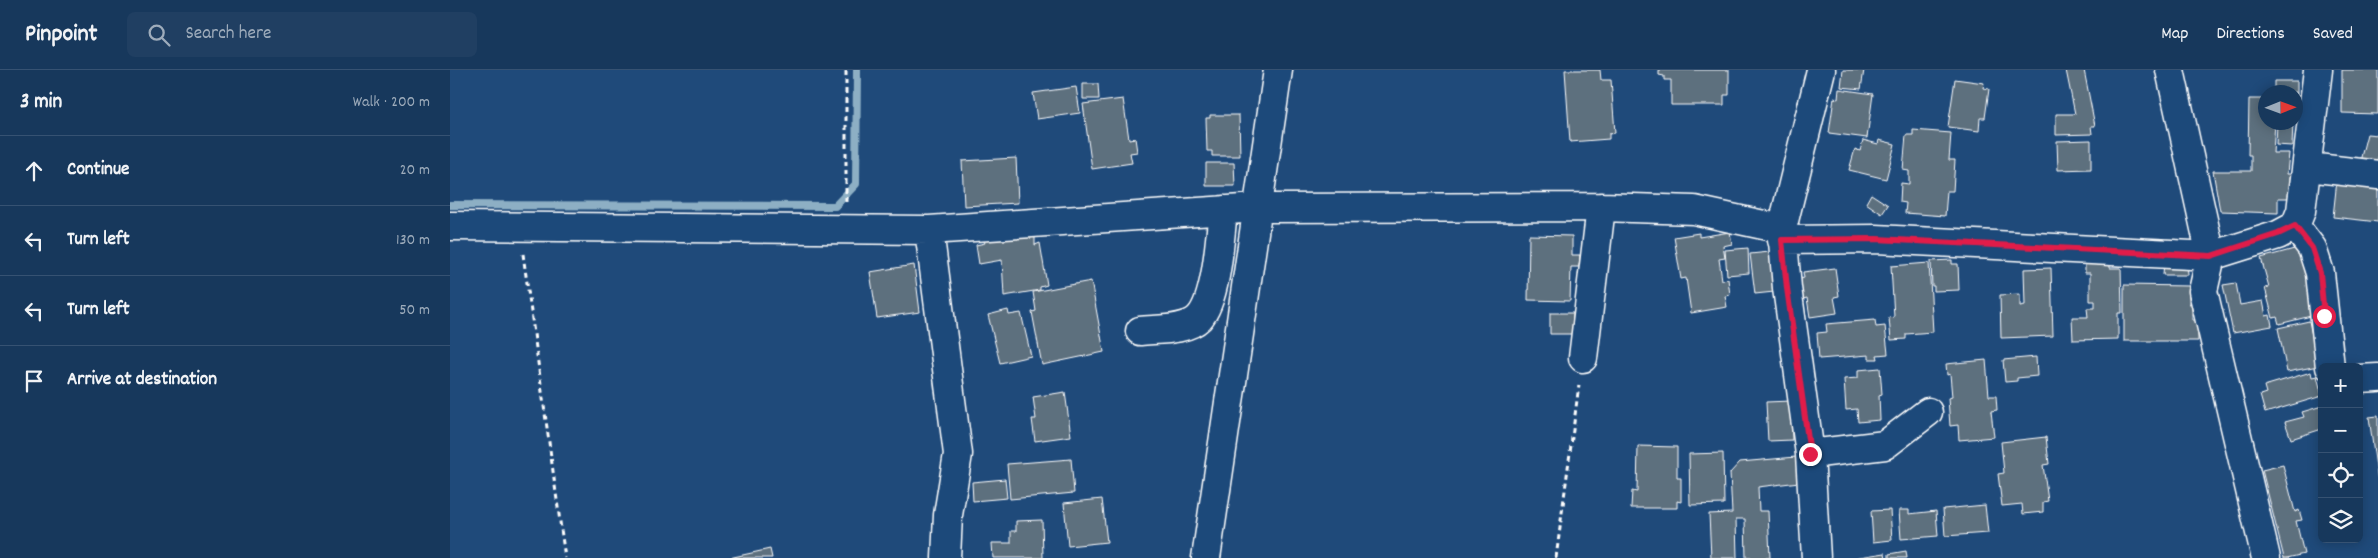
<!DOCTYPE html>
<html lang="en">
<head>
<meta charset="utf-8">
<style>
  :root { --surface:#17385c; --page:#203f62; --text:#f1f3f6; --muted:#9eacbb; --line:#365272 }
  body { margin:0; font-family:Dekko,sans-serif; background:var(--page); color:var(--text) }
  .controls { position:absolute; right:15px; bottom:15px; display:grid; overflow:hidden; border-radius:8px; box-shadow:0 2px 12px #0003 }
  .controls button { width:45px; height:45px; display:grid; place-items:center; padding:0; border:0; border-bottom:1px solid var(--line); background:var(--surface); color:var(--text); font:25px sans-serif }
  .compass { position:absolute; left:1808px; top:15px; width:45px; height:45px; border-radius:50%; background:var(--surface); box-shadow:0 2px 12px #0003; rotate:89deg }
  .stop { position:absolute; width:15px; height:15px; margin:-11px; border:4px solid #e11d48; border-radius:50%; background:#fff }
  .stop.end { background:#e11d48; border-color:#fff; box-shadow:0 1px 5px #0008 }
  .list { margin:0; padding:0; list-style:none }
  h2 { display:flex; justify-content:space-between; align-items:center; height:65px; margin:0; padding:0 20px; font-size:21px }
  h2 small { font-size:16px; font-weight:400; color:var(--muted) }
  .list li { display:grid; grid-template-columns:32px 1fr auto; gap:15px; align-items:center; box-sizing:border-box; height:70px; padding:0 20px; border-top:1px solid var(--line) }
  .list b { display:block; font-size:19px; white-space:nowrap }
  .list em { font-size:16px; font-style:normal; color:var(--muted) }
  .icon { flex:none; width:28px; height:28px; fill:none; stroke:currentColor; stroke-width:2; stroke-linecap:round; stroke-linejoin:round }
  .map { position:relative; flex:none; width:1928px; height:488px; overflow:hidden }
  header { display:flex; align-items:center; gap:30px; box-sizing:border-box; height:70px; padding:0 25px; background:var(--surface); border-bottom:1px solid var(--line) }
  header strong { font-size:24px }
  nav { display:flex; gap:28px; margin-inline-start:auto; font-size:18px }
  .search { width:350px; height:45px; background:var(--page); display:flex; align-items:center; gap:12px; box-sizing:border-box; padding:0 18px; border-radius:8px; color:var(--muted); font-size:19px }
  main { display:flex }
  aside { flex:1; background:var(--surface) }
  .map>svg:first-child { display:block }
  .lines { fill:none; stroke-linecap:round; stroke-linejoin:round }
  .stream { stroke:#8dafc4; stroke-width:8 }
  .building { fill:#5d6f7e; stroke:#fff }
  .minor-casing { stroke:#fff; stroke-width:31 }
  .path { stroke:#fff; stroke-width:3; stroke-dasharray:5 4; stroke-linecap:butt }
  .minor { stroke:#1f4a7a; stroke-width:28 }
  .route { stroke:#e11d48; stroke-width:6 }
</style>
</head>
<body>
<header>
<strong>Pinpoint</strong>
<div class="search"><svg class="icon" aria-label="search" viewBox="0 0 24 24"><circle cx="10" cy="10" r="6"/><path d="M15 15l6 6"/></svg>Search here</div>
<nav><a>Map</a><a>Directions</a><a>Saved</a></nav>
</header>
<main>
<aside>
<h2>3 min<small>Walk · 200 m</small></h2>
<ul class="list">
<li><svg class="icon" aria-label="ahead" viewBox="0 0 24 24"><path d="M12 20V5M6 11l6-6 6 6"/></svg><div><b>Continue</b></div><em>20 m</em></li>
<li><svg class="icon" aria-label="left" viewBox="0 0 24 24"><path d="M17 20v-9H6M10 6l-5 5 5 5"/></svg><div><b>Turn left</b></div><em>130 m</em></li>
<li><svg class="icon" aria-label="left" viewBox="0 0 24 24"><path d="M17 20v-9H6M10 6l-5 5 5 5"/></svg><div><b>Turn left</b></div><em>50 m</em></li>
<li><svg class="icon" aria-label="arrive" viewBox="0 0 24 24"><path d="M6 21V4h12l-3 4 3 4H6"/></svg><div><b>Arrive at destination</b></div></li>
</ul>
</aside>
<div class="map">
<svg width="1928" height="488" viewBox="0 0 1928 488">
  <rect width="100%" height="100%" fill="#1f4a7a"/>
  <filter id="ink" filterUnits="userSpaceOnUse"><feTurbulence type="fractalNoise" baseFrequency=".02" numOctaves="2"/><feDisplacementMap in="SourceGraphic" scale="10" xChannelSelector="R" yChannelSelector="G"/><feConvolveMatrix kernelMatrix="1 2 1 2 8 2 1 2 1" color-interpolation-filters="sRGB"/></filter>
  <g filter="url(#ink)">
    <g class="lines">
      <!-- stream -->
      <path class="stream" d="M0 135 385 136 406 114 407 0"/>
    </g>
    <!-- building -->
    <path class="building" d="M1115 0H1150L1151 10H1161L1165 63 1159 64V69L1120 72Z
      M1209 0H1279V25H1274V35H1221V10H1214V6L1209 5Z
      M1393 0H1414L1411 19 1391 17Z
      M1616 0H1634L1645 56H1641L1642 64 1606 65V44H1625Z
      M1892 0H1928V44L1892 43Z
      M1505 9 1534 13 1533 18 1539 19 1535 48H1530L1529 61 1498 57Z
      M1824 11H1847V27L1846 22H1824Z
      M633 14H648L649 29H633Z
      M626 17 630 43 587 49 583 23Z
      M1389 19 1423 24 1417 68 1379 63 1384 28 1388 29Z
      M673 29 679 69 685 68 687 82 680 83 682 93 642 99 633 34Z
      M1799 29H1816V52H1825L1823 83H1839L1837 104H1842L1839 128H1828V143L1770 141 1763 101H1801V85H1798Z
      M760 45H789L790 86H762V81H757L756 48H760Z
      M1827 52H1843L1842 76 1826 75Z
      M1463 60 1501 63 1499 90H1505L1503 121H1497L1495 146 1455 143 1456 133 1450 132 1451 113 1459 114V101L1453 100 1456 65H1463Z
      M1917 64 1928 65V94L1910 91Z
      M1413 70 1428 74 1429 70 1445 74 1436 109 1399 100 1405 79 1410 81Z
      M1641 70V99L1608 100 1607 71Z
      M566 88 568 133 514 136 512 91Z
      M756 93H784L785 116H756Z
      M1887 110 1928 115V152L1883 147Z
      M1421 124 1438 135 1432 144 1416 133Z
      M1280 162 1282 174 1273 176 1275 188 1269 189 1272 210 1278 209 1280 225 1275 226 1277 237 1241 243 1236 208 1231 209 1224 167 1249 163V167Z
      M585 165V175L590 173 597 215 590 217V220L554 226 552 190 529 194 526 175 535 173 533 169Z
      M1079 165 1122 166V185H1130L1129 197H1121L1120 231 1078 230Z
      M1298 178 1299 203 1277 205 1275 180Z
      M1848 178 1856 207H1858L1865 245 1829 254 1827 247 1823 248 1815 218 1819 217 1811 188Z
      M1320 182 1324 222 1305 224 1300 184Z
      M1635 188H1660V198H1671L1672 243H1668V269L1623 270 1622 247H1638L1637 238H1645V231H1640V203H1635Z
      M1502 190V194H1508L1509 220 1484 221V216H1482L1481 191Z
      M1714 191H1737L1738 205H1713Z
      M1479 193 1483 262 1456 264V269L1441 270 1439 248 1444 247 1441 196Z
      M464 195 470 242 427 248 420 202Z
      M1385 198 1389 226 1384 227 1387 243 1360 247 1357 228 1353 229 1350 209 1354 208 1353 202Z
      M1601 198 1603 266 1551 268 1550 225 1570 224V236L1575 235 1574 199Z
      M641 211 654 282 592 295 582 242 586 241 583 222Z
      M1786 213 1790 235 1813 231 1816 246 1820 245 1822 256 1783 263 1773 215Z
      M1674 215 1739 216V234L1742 233V250H1748V271H1674Z
      M558 240 559 245 571 243 581 286 550 293 538 245Z
      M1100 243H1123V264H1100Z
      M1425 250 1426 257 1435 256 1438 284 1427 285 1428 289H1419V285L1369 289 1367 263 1377 262 1376 254Z
      M1859 251 1868 296 1837 302 1828 258Z
      M1586 287 1587 306 1567 308V311L1555 312 1553 290Z
      M1536 290 1539 326H1546L1547 340 1541 341 1544 367 1509 370 1508 355 1500 356 1498 328 1502 327 1500 304 1497 305 1496 294Z
      M1430 298 1432 324 1429 325 1430 350 1408 352 1407 339 1396 340 1394 309 1408 308V300Z
      M1861 302 1862 307 1867 306 1872 326 1815 343 1810 325 1816 323 1814 316Z
      M615 322 621 366 585 371 582 349H586L583 327Z
      M1341 331 1342 370 1318 371 1316 332Z
      M1872 336V359L1841 369 1835 352 1854 347 1852 342Z
      M1928 346V412L1919 347Z
      M1596 367 1599 394 1593 395 1598 431 1593 432V442L1573 444 1572 434 1552 436 1548 404 1554 403 1551 372Z
      M1188 376 1227 377V408H1231V432L1227 431V438H1181L1182 421 1187 422Z
      M1273 383 1274 434 1240 435 1239 384Z
      M1346 387 1349 412 1308 417 1309 441H1318L1320 488H1296L1295 449H1286L1287 488H1261L1259 444 1282 443 1280 403 1290 392Z
      M621 389 624 423 560 429 557 394Z
      M1833 395 1845 442 1849 440 1852 450 1846 451 1854 484 1837 488H1834L1812 400Z
      M555 409 557 428 523 431 522 412Z
      M652 429 657 472 618 476 614 433Z
      M1535 435 1538 463 1495 466 1493 439Z
      M1440 440 1442 470 1423 472 1421 441Z
      M1449 440H1459V444L1486 441 1488 466 1451 469Z
      M592 450 593 488H543L542 473H561V461H566V451Z
      M320 479 322 488H279Z
      M1456 481 1457 488H1439V484Z
      M1435 483 1436 488H1403Z"/>
    <g class="lines">
      <!-- minor casing -->
      <g class="minor-casing">
        <path id="minor" d="M1720 0 1761 186 1753 221 1816 488
          M1858 97 1928 105
          M0 156 479 160 808 138 1151 137 1244 140 1332 159
          M1845 156 1862 178 1870 203 1880 297
          M479 160 508 384 498 445 496 488
          M1332 170 1426 169 1761 186 1828 165 1845 156 1851 141 1868 0
          M690 261C707 259 736 261 749 248 767 229 770 166 773 140
          M1133 288 1151 137
          M1909 309 1928 308
          M1360 384 1435 375 1478 342
          M756 488 828 0
          M1366 488 1360 384 1337 218 1332 159 1371 0"/>
      </g>
      <!-- path -->
      <path class="path" d="M396 132V0
        M73 184 115 488
        M1106 488 1129 315"/>
      <!-- minor -->
      <use href="#minor" class="minor"/>
    </g>
  </g>
  <g class="lines" filter="url(#ink)">
    <!-- route -->
    <path class="route" d="M1360 384 1337 218 1332 170 1426 169 1761 186 1828 164 1845 156 1862 178 1870 203 1874 246"/>
  </g>
</svg>
<div class="controls">
<button>+</button>
<button>−</button>
<button><svg class="icon" aria-label="locate" viewBox="0 0 24 24"><circle cx="12" cy="12" r="6"/><path d="M12 2v4M12 18v4M2 12h4M18 12h4"/></svg></button>
<button><svg class="icon" aria-label="layers" viewBox="0 0 24 24"><path d="M12 4l9 5-9 5-9-5zM3 14l9 5 9-5"/></svg></button>
</div>
<svg class="compass" viewBox="-18 -18 36 36"><path d="M0-13l5 13h-10z" fill="#e53935"/><path d="M0 13l5-13h-10z" fill="#9eacbb"/></svg>
<div class="stop" style="left:1874px;top:246px"></div>
<div class="stop end" style="left:1360px;top:384px"></div>
</div>
</main>
</body>
</html>
